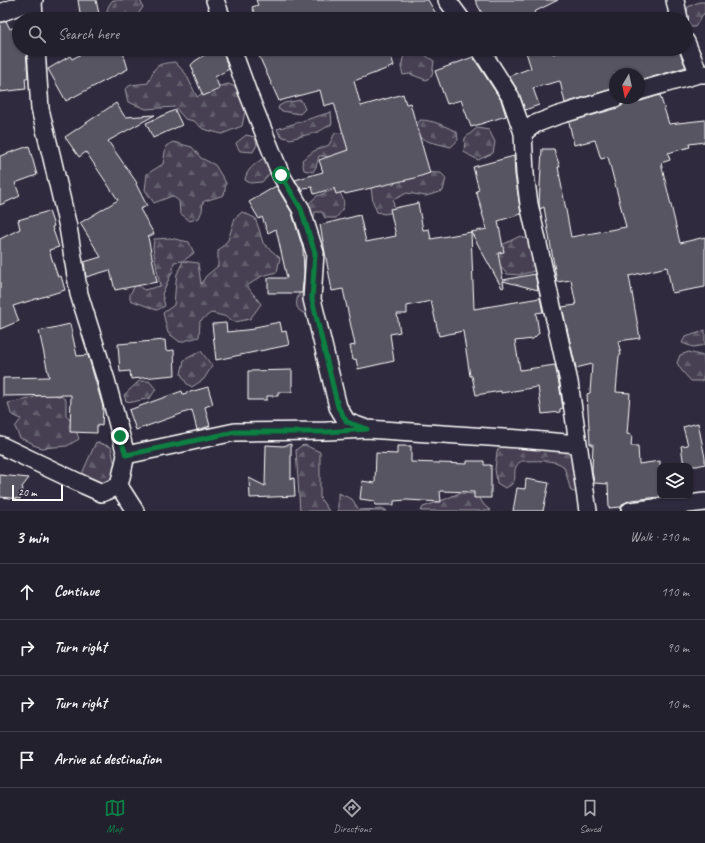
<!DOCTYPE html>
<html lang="en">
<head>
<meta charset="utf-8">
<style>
  :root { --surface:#23202e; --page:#2f2d3a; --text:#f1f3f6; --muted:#a3a3aa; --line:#403e4a; --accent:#0b8043 }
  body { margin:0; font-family:Caveat,sans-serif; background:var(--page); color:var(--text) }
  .controls { position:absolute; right:12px; bottom:12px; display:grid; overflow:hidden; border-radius:8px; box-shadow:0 1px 3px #0004 }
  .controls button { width:36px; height:36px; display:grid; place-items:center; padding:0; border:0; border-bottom:1px solid var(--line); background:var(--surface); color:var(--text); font:20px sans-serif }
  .compass { position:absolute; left:609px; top:68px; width:36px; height:36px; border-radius:50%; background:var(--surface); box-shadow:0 1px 3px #0004; rotate:189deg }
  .scale { position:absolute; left:12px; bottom:10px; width:51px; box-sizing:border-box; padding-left:4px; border:2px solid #fff; border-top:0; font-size:11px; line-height:14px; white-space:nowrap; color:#fff; -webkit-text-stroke:3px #2f2a3d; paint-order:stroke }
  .stop { position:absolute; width:12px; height:12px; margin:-9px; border:3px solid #0b8043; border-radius:50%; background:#fff }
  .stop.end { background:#0b8043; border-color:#fff; box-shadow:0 1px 4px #0008 }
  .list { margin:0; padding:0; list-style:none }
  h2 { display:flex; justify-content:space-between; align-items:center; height:52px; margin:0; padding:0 16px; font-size:17px }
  h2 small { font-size:13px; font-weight:400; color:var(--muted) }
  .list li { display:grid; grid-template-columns:26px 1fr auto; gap:12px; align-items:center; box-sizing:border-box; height:56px; padding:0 16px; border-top:1px solid var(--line) }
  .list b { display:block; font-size:15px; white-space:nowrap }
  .list em { font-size:13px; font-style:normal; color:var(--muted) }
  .icon { flex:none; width:22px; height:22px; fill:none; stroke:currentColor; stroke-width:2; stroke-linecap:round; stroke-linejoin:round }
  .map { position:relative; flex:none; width:705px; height:511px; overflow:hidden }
  .search { position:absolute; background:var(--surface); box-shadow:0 1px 3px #0004; left:12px; right:12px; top:12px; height:44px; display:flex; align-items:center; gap:10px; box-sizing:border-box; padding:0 14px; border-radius:22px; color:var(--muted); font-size:15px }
  .sheet { height:276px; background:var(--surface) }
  nav { display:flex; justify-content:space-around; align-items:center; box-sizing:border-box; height:56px; border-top:1px solid var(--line); background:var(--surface); font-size:11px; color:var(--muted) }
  nav a { display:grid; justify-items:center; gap:2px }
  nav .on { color:var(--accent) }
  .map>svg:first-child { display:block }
  .forest { fill:url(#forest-firs); stroke:#a2a0a8 }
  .building { fill:#595564; stroke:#fff }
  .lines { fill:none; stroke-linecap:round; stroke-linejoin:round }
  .minor-casing { stroke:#fff; stroke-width:20 }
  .minor { stroke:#2f2a3d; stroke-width:17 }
  .route { stroke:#0b8043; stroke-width:5 }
</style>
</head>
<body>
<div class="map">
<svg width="705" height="511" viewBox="0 0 705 511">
  <defs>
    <pattern id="forest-firs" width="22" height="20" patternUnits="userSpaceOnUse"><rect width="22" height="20" fill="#464152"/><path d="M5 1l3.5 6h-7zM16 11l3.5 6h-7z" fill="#625e6c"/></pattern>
  </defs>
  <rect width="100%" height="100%" fill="#2f2a3d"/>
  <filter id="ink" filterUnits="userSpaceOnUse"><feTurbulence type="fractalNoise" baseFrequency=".025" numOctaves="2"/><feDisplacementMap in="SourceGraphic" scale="8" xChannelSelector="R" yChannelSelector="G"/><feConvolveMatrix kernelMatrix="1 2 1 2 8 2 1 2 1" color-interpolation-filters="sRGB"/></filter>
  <g filter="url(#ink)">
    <!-- forest -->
    <path class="forest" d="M113 0H140L143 7 135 19H108C105 12 108 5 113 0Z
      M699 2H705V14H703L695 27H691L686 17 688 7Z
      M411 50 422 53 434 61 432 76 426 80 410 74 403 75 401 67 404 54Z
      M175 62 186 74 197 97 210 88 229 84 237 88 246 107 242 126 222 134 203 129 194 121 185 119 175 107 146 109 128 102 125 89 131 85 148 83C156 65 155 64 175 62Z
      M301 100 305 109 300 114 282 111 278 109 279 106 284 103Z
      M331 112 332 124 318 132 290 139 280 136 277 129Z
      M420 120C433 120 445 126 457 132L458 140 451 147 430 142 414 135 415 129Z
      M477 128 489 130 495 142 493 153 478 160 469 155 464 152 465 138Z
      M347 132 348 148 342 157 319 156 316 167 313 172 304 170 302 160 314 151 329 145 335 133Z
      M246 135 255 137 257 145 253 152 240 151 237 146 236 143Z
      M173 142 192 147 201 158 215 165 226 183 224 195 205 201 203 202 202 211 199 218 190 221 180 213 179 201 172 196 154 203 145 190 147 174 163 164 166 146Z
      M262 159 271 160 270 173 262 182 250 183 245 180C246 170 255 164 262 159Z
      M416 172 441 173 446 178 443 191 426 196 407 193 393 200 395 212 384 214 377 212 373 202 371 188Z
      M338 188C345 203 347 205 336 218H325L322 212H315L313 222 305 231 294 225 292 220 294 213 308 204 317 196Z
      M242 212 255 218 259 229 263 243 280 258 277 272 262 276 247 286 261 304 250 319 235 322 224 316 211 313 200 321 199 337 180 342 168 333 163 313 174 305 176 281 177 274 183 261 174 262 173 270 162 294 165 306 157 310 130 300V294L136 284 144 290 160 286 153 248 154 239 170 238 189 242 194 253 183 261 198 263 201 284 206 276 218 266V251L228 240 235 218Z
      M520 236 533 242 538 264 535 271 519 275 507 274 495 261 500 246Z
      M313 288 309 315C293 311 295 302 301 289Z
      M705 330V345L693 347 682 343 685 337 698 333Z
      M201 351 212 366 204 379 192 387 187 384 181 374 184 360Z
      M689 352 703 356C705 363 705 374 702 381H691L682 371 677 363 680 355Z
      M139 381H149L156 389 150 398 133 402 126 401 124 395Z
      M45 393 61 396 66 400V415L75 427 79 439 67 446 42 448 33 445 32 443 20 438 15 427 21 419 11 414 8 403 29 399Z
      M509 435 570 449 585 463 578 493 571 491C569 486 566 470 563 466 556 459 532 461 522 461 520 462 518 463 517 465 511 475 521 482 505 488L497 483 495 469 497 451Z
      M96 442 111 447 115 466 108 485 91 495 80 478Z
      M305 445 320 452V498L329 511H300L296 450 301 446Z
      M338 493 352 499 359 510 384 509 387 511H338Z
      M459 493 477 494 484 505 491 511H421L423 507 446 499Z"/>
    <!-- building -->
    <path class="building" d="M78 0H96L99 14 88 19H81Z
      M256 0H428L439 19H257L252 7 258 5Z
      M475 0H558L534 12 538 19H485Z
      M6 21 10 29 19 25V49H26L28 78H25L26 89 0 92V23Z
      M91 49H122L128 69 81 93 66 101 48 69 70 56 72 59Z
      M214 49H222L223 52 229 69 215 77 220 89 203 96 193 72H194L191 65 195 61Z
      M256 49H389L394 66 354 81 361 106 403 94 406 104 410 103 430 173 415 178 345 194 344 192 336 194 334 188 314 194 312 187 303 188V192L295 180 323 172 319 160 348 150 334 103 324 106 320 90 279 101Z
      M525 49H552L553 54 569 49H678L686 67 639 81V74H615V88L565 103 560 81 533 88 539 105 525 110 519 93 509 76 531 68Z
      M473 57 501 100 506 116 471 127 461 100 447 104 435 71Z
      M660 95 669 124 705 120V142L689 144 690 147 668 153 670 160 661 163 680 243 705 237V287L672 293 667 267 629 276 640 338 618 341 621 355 619 356 616 392 630 393 627 434 632 435 631 446H638L639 464 660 461V497L631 500 624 503 621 507 609 508 608 484 594 483 592 471 593 444H590L587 394 590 393 592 364 576 368 562 307 576 305 571 280 557 282 544 207 540 209 539 204 542 149H554L560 167H558L571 237 626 227 608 157 601 159 595 140 574 145 569 122 618 108 623 105 625 101V98H632L636 101H641Z
      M116 103 125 117 155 115 108 141 137 183 136 184 147 206 140 209 154 234 148 237 157 282 115 290 110 270 86 277 84 262 101 257 80 223 118 200 86 152 79 157 65 137Z
      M175 110 182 125 153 138 146 123Z
      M29 146 37 175 15 183 20 196 0 205V156Z
      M514 156 515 175 521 214 498 221 504 252 498 253 503 280 535 274 538 290 503 281 504 287 502 288 471 232 487 229 482 213H483L476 191 479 190 473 167Z
      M276 186 292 213 303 249 304 273 302 293H268V278H287L276 229 268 233 262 217 259 219 249 202Z
      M418 203 423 230 429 229 431 239 471 232 474 309 540 298 543 312 536 313 539 333 533 339 515 341 520 370 555 365 559 384 563 408 560 409V412L542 414 538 387 501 393V391L476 395 472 376H470L463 331 439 336 431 301 407 306V314H397L400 332 390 334 394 361 358 369 356 359 353 360 350 346 355 345 343 289 332 291 320 225 360 215 366 242 396 236 390 209Z
      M49 211 54 226 52 227 59 247 49 250 58 277 61 276 65 290 13 306 19 321 0 329V239L20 229 18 220Z
      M280 322 282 332 286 331 289 345 216 360 212 324 226 323 227 332 255 329V327Z
      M70 324 77 356 88 355 103 407 102 426 97 425V433L70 432 71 395 3 396V378L49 377 39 331Z
      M165 340 166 351 174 350 175 375 131 379 130 371 120 372 118 344Z
      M292 370V392H278V396H267V400H248V371Z
      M208 387 213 404 205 407 210 426 197 430 192 410 136 430 129 410 182 391 183 394Z
      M698 423 705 458V464L697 466H684L681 446 688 445 683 427Z
      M291 444V479L294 478 295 496 250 498 249 478 265 486 266 445 283 446Z
      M397 446H411V462L467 464V461H484V465H491V498H474V492L440 491 441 502 407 500 394 501V505H375L374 501 360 499 362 481 375 483 376 453 397 454Z
      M0 475 29 478 22 487 23 489 21 492 20 499 0 497Z
      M526 479 549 483 543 511H513L517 488 525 489Z"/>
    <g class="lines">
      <!-- minor casing -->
      <g class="minor-casing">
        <path id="minor" d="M215 0 222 19
          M447 0 461 19
          M675 0 679 19
          M33 1 34 19
          M0 13 34 0
          M686 42 699 74
          M232 49 248 93 281 175 301 209 315 253 312 299 338 407 347 422 364 428
          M480 49 510 96 523 133
          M639 91 699 74H705
          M0 445 84 485 102 493 119 486 126 455 106 380 79 294 68 227 51 154 40 109 36 49
          M126 455 235 432 327 431 367 429 520 439 578 444
          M119 486 135 511
          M588 511 569 382 529 204 525 174 523 133 535 124 556 116 615 98
          M630 511 705 502"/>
      </g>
      <!-- minor -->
      <use href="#minor" class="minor"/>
    </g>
  </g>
  <g class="lines" filter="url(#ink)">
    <!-- route -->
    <path class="route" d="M120 436 126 455 235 432H327L367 429 347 422 338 407 312 299 315 253 301 209 281 175"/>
  </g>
</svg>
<div class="controls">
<button><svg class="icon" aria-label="layers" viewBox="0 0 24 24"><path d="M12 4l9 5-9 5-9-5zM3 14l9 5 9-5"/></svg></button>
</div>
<svg class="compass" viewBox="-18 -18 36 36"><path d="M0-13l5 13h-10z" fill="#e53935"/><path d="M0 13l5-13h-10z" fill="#a3a3aa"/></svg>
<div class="scale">20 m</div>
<div class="stop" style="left:281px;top:175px"></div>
<div class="stop end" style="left:120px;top:436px"></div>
<div class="search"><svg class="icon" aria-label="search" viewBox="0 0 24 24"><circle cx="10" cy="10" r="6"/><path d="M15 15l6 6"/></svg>Search here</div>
</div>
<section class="sheet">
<h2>3 min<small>Walk · 210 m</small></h2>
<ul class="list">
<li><svg class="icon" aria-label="ahead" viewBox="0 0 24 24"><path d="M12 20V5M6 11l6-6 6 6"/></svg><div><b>Continue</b></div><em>110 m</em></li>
<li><svg class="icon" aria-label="right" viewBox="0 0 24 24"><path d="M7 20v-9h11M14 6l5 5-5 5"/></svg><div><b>Turn right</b></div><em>90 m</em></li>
<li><svg class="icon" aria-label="right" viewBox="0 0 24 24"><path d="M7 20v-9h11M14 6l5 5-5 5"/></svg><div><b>Turn right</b></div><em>10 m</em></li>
<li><svg class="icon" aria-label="arrive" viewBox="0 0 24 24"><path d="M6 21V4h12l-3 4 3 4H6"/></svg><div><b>Arrive at destination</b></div></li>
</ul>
</section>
<nav>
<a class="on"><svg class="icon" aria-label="map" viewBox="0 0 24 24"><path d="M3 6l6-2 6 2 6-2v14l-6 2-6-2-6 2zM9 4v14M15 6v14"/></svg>Map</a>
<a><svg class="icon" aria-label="directions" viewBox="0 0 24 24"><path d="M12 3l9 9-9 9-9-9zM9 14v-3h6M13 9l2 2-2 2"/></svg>Directions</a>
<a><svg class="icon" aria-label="saved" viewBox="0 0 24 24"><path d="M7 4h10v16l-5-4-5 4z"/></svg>Saved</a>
</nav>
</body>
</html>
